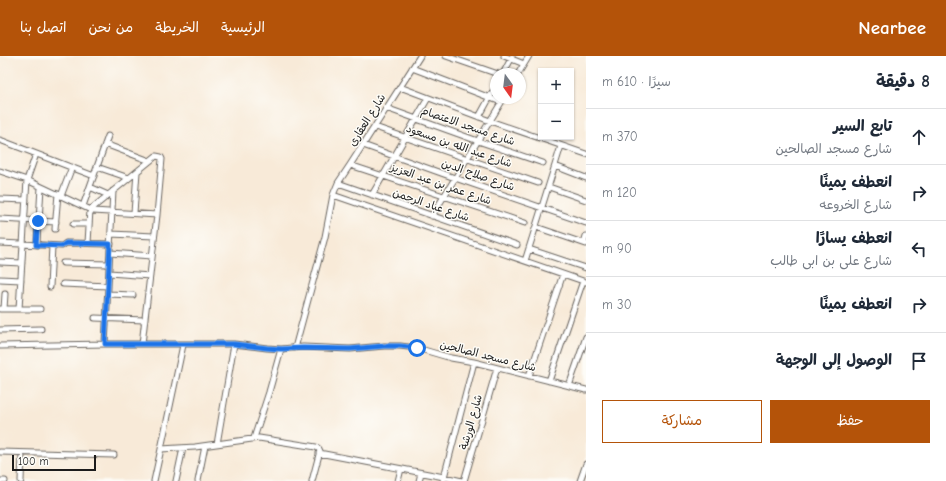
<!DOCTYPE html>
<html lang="ar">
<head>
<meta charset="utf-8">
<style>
  :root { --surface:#fff; --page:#f2f2f3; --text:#1f2937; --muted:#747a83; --line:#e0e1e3; --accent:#b45309 }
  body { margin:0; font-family:"Comic Neue","Playpen Sans Arabic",sans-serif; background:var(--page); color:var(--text); direction:rtl }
  .controls { position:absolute; right:12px; top:12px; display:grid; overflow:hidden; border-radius:0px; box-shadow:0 1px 3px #0004 }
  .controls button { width:36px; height:36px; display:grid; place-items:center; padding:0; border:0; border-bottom:1px solid var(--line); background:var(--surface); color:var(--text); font:20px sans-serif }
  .compass { position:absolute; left:490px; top:12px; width:36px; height:36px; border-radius:50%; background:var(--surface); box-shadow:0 1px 3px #0004; rotate:166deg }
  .scale { position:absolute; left:12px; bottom:10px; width:84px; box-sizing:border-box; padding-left:4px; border:2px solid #1c1c1c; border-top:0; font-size:11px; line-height:14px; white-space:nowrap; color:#1c1c1c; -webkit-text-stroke:3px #fdfcf7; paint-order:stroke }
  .stop { position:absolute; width:12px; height:12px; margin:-9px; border:3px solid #1a73e8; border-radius:50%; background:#fff }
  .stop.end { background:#1a73e8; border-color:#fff; box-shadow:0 1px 4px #0008 }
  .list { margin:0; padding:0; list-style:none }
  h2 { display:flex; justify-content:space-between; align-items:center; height:52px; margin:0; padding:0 16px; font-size:17px }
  h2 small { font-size:13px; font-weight:400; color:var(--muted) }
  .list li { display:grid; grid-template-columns:26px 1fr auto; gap:12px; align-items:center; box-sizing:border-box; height:56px; padding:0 16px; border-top:1px solid var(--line) }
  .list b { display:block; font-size:15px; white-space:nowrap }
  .list p { margin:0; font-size:13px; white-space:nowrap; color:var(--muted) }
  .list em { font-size:13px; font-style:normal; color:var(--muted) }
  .actions { display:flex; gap:8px; padding:12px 16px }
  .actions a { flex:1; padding:9px 0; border:1px solid var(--accent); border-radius:0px; text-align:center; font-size:14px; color:var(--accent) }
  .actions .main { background:var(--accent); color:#fff }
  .icon { flex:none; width:22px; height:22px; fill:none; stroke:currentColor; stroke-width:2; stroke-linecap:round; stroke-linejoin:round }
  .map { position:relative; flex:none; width:586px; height:425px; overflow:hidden; direction:ltr }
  header { display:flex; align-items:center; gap:24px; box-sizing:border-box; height:56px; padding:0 20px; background:var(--accent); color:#fff }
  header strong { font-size:19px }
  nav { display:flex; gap:22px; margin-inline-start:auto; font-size:14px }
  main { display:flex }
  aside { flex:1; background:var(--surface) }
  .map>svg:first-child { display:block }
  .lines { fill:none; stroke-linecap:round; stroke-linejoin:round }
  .street-casing { stroke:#69645e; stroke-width:7 }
  .street { stroke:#fff; stroke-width:5 }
  .route { stroke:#1a73e8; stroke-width:5 }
  .labels { text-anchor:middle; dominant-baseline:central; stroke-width:3; stroke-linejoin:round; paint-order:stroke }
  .street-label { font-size:11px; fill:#1c1c1c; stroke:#fdfcf7 }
</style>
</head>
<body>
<header>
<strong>Nearbee</strong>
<nav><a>الرئيسية</a><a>الخريطة</a><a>من نحن</a><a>اتصل بنا</a></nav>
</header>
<main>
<aside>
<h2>8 دقيقة<small>سيرًا · 610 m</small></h2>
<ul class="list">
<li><svg class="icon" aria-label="ahead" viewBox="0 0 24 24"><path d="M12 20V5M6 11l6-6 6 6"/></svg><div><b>تابع السير</b><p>شارع مسجد الصالحين</p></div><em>370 m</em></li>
<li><svg class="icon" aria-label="right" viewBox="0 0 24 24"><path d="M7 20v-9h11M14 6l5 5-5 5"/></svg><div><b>انعطف يمينًا</b><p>شارع الخروعه</p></div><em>120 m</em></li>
<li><svg class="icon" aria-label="left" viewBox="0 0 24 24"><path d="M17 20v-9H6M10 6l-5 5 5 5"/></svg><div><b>انعطف يسارًا</b><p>شارع على بن ابى طالب</p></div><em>90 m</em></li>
<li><svg class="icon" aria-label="right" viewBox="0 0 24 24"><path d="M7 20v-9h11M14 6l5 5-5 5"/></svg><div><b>انعطف يمينًا</b></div><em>30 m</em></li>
<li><svg class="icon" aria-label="arrive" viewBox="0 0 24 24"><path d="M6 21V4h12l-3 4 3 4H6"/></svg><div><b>الوصول إلى الوجهة</b></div></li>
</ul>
<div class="actions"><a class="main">حفظ</a><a>مشاركة</a></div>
</aside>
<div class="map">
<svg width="586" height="425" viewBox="0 0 586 425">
  <rect width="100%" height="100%" fill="#fdfcf7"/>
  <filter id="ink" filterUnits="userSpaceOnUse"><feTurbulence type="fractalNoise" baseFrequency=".025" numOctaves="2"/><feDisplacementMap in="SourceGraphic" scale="8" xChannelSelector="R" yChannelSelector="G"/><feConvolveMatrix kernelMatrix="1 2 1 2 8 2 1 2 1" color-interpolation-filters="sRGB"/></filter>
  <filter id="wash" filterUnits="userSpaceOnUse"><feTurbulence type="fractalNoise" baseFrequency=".012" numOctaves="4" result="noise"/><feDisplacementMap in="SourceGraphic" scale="16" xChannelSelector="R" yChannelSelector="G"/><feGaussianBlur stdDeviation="0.9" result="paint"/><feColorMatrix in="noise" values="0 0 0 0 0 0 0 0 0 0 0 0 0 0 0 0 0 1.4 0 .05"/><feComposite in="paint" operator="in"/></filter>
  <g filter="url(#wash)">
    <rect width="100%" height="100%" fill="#f8ead8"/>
  </g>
  <g filter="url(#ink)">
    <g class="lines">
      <!-- street casing -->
      <g class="street-casing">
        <path id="street" d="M446 0 498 18
          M504 0 524 8
          M412 12 501 46
          M503 18 512 1
          M518 18 529 0
          M400 31 490 65 586 98
          M386 52 478 85 543 107
          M479 61 496 30
          M375 71 538 127
          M0 84 94 120
          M105 88 150 105
          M363 89 455 122 586 167
          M350 109 525 167
          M555 110 586 122
          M97 111 129 122
          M0 115 27 124 93 155 157 159
          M338 127 517 189
          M90 131 108 139
          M549 131 586 144
          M333 139 586 226
          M372 139 428 42
          M61 140 72 111
          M0 143 26 144
          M83 150 108 80
          M134 157 137 116
          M432 160 504 42
          M0 163 56 166
          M39 165 41 131
          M73 168H89
          M536 171 586 188
          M55 173 58 138
          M111 178 154 180
          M0 187 62 190 66 187 111 188
          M88 187 90 154 156 100 161 101 162 103 157 159 142 288
          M584 187 586 180
          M37 189 38 165
          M529 193 586 212
          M110 197 152 200
          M525 205 561 90
          M0 206 22 207
          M63 207 109 208
          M109 217 150 220
          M0 223 21 224
          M63 228 108 230
          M50 231 52 190
          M108 238 133 239
          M0 253H40
          M4 253 5 238
          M19 253 27 124 36 98
          M95 262 144 264
          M0 274 41 273
          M105 288 113 135
          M0 290 105 288H234L267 292 281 293 303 291 350 293 384 290H400L417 292 451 302 474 306 586 334
          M295 292 325 181 333 139 338 127 350 109 420 0
          M529 320 563 218
          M549 325 583 225
          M569 330 586 281
          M254 382 269 336 281 293
          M217 388 234 288
          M161 393 195 391 259 382 316 391 319 393 320 395 312 425
          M0 396 114 399
          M319 397 444 421 462 425
          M0 425H5
          M21 425 22 397
          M154 425 161 393 183 289
          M176 425 183 392
          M198 425 205 390
          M398 425 401 413
          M419 425 421 417
          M443 425 474 306
          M464 425 497 312
          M580 425 586 408"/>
      </g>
      <!-- street -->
      <use href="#street" class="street"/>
    </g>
  </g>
  <g class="lines" filter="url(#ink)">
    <!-- route -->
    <path class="route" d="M38 165 36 189 62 190 66 187 110 188 105 288H234L267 292 281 293 303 292 350 293 384 290H400L417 292"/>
  </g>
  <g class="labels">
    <!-- street labels -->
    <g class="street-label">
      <text transform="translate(367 64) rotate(-58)">شارع العقارى</text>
      <text transform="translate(468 70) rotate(19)">شارع مسجد الاعتصام</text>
      <text transform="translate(459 90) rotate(19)">شارع عبد الله بن مسعود</text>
      <text transform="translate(478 119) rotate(19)">شارع صلاح الدين</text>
      <text transform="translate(441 128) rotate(19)">شارع عمر بن عبد العزيز</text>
      <text transform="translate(431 149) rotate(19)">شارع عباد الرحمن</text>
      <text transform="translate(488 300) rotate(14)">شارع مسجد الصالحين</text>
      <text transform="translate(471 366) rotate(-74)">شارع الورشة</text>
    </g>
  </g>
</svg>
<div class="controls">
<button>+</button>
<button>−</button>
</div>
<svg class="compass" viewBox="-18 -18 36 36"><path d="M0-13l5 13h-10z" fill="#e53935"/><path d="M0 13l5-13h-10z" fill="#747a83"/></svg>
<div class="scale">100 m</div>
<div class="stop" style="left:417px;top:292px"></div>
<div class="stop end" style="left:38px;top:165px"></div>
</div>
</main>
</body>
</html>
